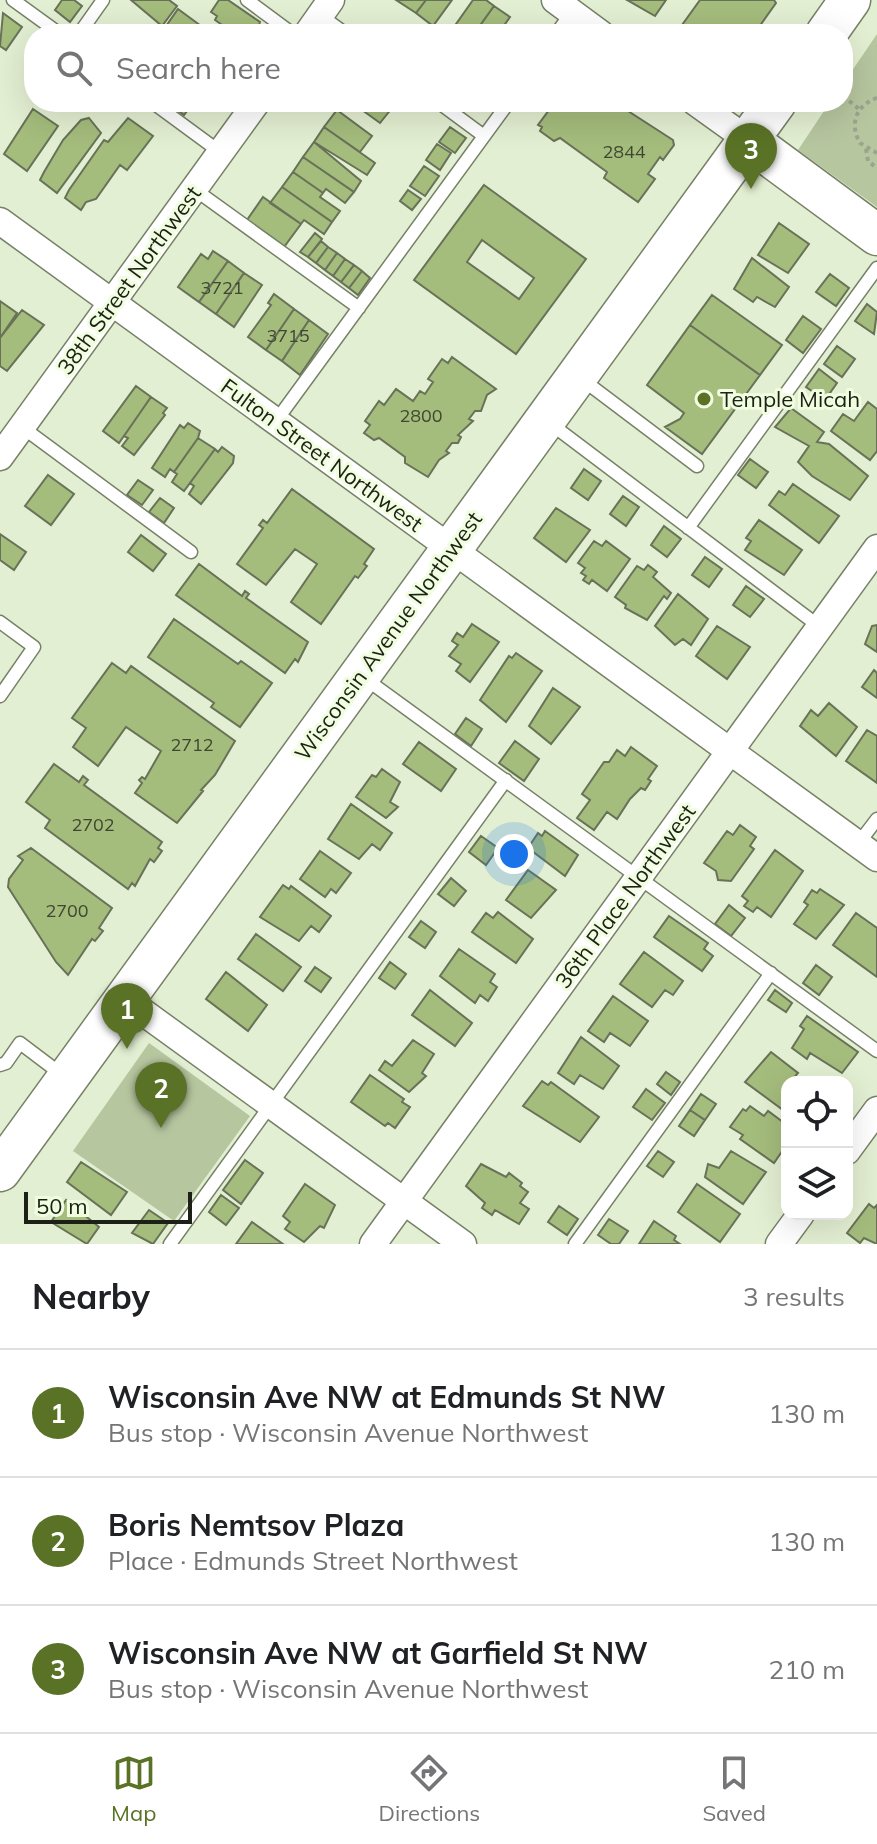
<!DOCTYPE html>
<html lang="en">
<head>
<meta charset="utf-8">
<style>
  :root { --surface:#fff; --page:#f6f6f6; --text:#202124; --muted:#757577; --line:#e0e0e0; --accent:#597225 }
  body { margin:0; font-family:Mulish,sans-serif; background:var(--page); color:var(--text) }
  .controls { position:absolute; right:24px; bottom:24px; display:grid; overflow:hidden; border-radius:16px; box-shadow:0 8px 32px #0002 }
  .controls button { width:72px; height:72px; display:grid; place-items:center; padding:0; border:0; border-bottom:2px solid var(--line); background:var(--surface); color:var(--text); font:40px sans-serif }
  .scale { position:absolute; left:24px; bottom:20px; width:168px; box-sizing:border-box; padding-left:8px; border:4px solid #1c2016; border-top:0; font-size:22px; line-height:28px; white-space:nowrap; color:#1c2016; -webkit-text-stroke:6px #f0fddf; paint-order:stroke }
  .you { position:absolute; left:514px; top:854px; width:28px; height:28px; margin:-20px; border:6px solid #fff; border-radius:50%; background:#1a73e8; box-shadow:0 0 0 12px #1a73e833 }
  .badge { display:grid; place-items:center; width:52px; height:52px; border-radius:50%; background:var(--accent); color:#fff; font-size:26px; font-weight:700 }
  .pin { position:absolute; translate:-50% -66px; filter:drop-shadow(0 2px 4px #0008) }
  .pin::after { content:''; position:absolute; top:42px; width:28px; height:24px; background:inherit; clip-path:polygon(0 0,100% 0,50% 100%) }
  .list { margin:0; padding:0; list-style:none }
  h2 { display:flex; justify-content:space-between; align-items:center; height:104px; margin:0; padding:0 32px; font-size:34px }
  h2 small { font-size:26px; font-weight:400; color:var(--muted) }
  .list li { display:grid; grid-template-columns:52px 1fr auto; gap:24px; align-items:center; box-sizing:border-box; height:128px; padding:0 32px; border-top:2px solid var(--line) }
  .list b { display:block; font-size:30px; white-space:nowrap }
  .list p { margin:0; font-size:26px; white-space:nowrap; color:var(--muted) }
  .list em { font-size:26px; font-style:normal; color:var(--muted) }
  .icon { flex:none; width:44px; height:44px; fill:none; stroke:currentColor; stroke-width:2; stroke-linecap:round; stroke-linejoin:round }
  .map { position:relative; flex:none; width:877px; height:1244px; overflow:hidden }
  .search { position:absolute; background:var(--surface); box-shadow:0 8px 32px #0002; left:24px; right:24px; top:24px; height:88px; display:flex; align-items:center; gap:20px; box-sizing:border-box; padding:0 28px; border-radius:32px; color:var(--muted); font-size:30px }
  .sheet { height:488px; background:var(--surface) }
  nav { display:flex; justify-content:space-around; align-items:center; box-sizing:border-box; height:112px; border-top:2px solid var(--line); background:var(--surface); font-size:22px; color:var(--muted) }
  nav a { display:grid; justify-items:center; gap:4px }
  nav .on { color:var(--accent) }
  .map>svg:first-child { display:block }
  .green { fill:#b6c69f }
  .building { fill:#a4bc7c; stroke:#687258; stroke-width:2; fill-rule:evenodd }
  .lines { fill:none; stroke-linecap:round; stroke-linejoin:round }
  .lane-casing { stroke:#778167; stroke-width:15 }
  .street-casing { stroke:#778167; stroke-width:29 }
  .primary-casing { stroke:#778167; stroke-width:43 }
  .path { stroke:#9ba48e; stroke-width:4; stroke-dasharray:4 4; stroke-linecap:butt }
  .lane { stroke:#fff; stroke-width:12 }
  .street { stroke:#fff; stroke-width:26 }
  .primary { stroke:#fff; stroke-width:40 }
  .poi-dot { fill:#597225; stroke:#f0fddf; stroke-width:3 }
  .labels { text-anchor:middle; dominant-baseline:central; stroke-width:6; stroke-linejoin:round; paint-order:stroke }
  .number-label { font-size:18px; fill:#3e4730 }
  .street-label { font-size:22px; fill:#1c2016; stroke:#f0fddf }
  .poi-label { font-size:22px; fill:#1c2016; stroke:#f0fddf; text-anchor:start }
</style>
</head>
<body>
<div class="map">
<svg width="877" height="1244" viewBox="0 0 877 1244">
  <rect width="100%" height="100%" fill="#e3efd2"/>
  <!-- green -->
  <path class="green" d="M877 34V207L798 150 830 102H843V84Z
    M149 1043 250 1116 174 1221 73 1151Z"/>
  <!-- building -->
  <path class="building" d="M62 0H74L82 6 70 22 55 10Z
    M131 0H169L177 6 162 26Z
    M219 0H228L260 22 256 34H235L215 20 217 16 211 12Z
    M396 0H426L416 13Z
    M426 0H452L433 26 416 13Z
    M473 0H486L494 6 474 34H449Z
    M627 0H666L655 16Z
    M700 0H774L776 3 754 34H680L677 32Z
    M494 6 510 17 498 34H474Z
    M178 9 212 34 169 32 164 29Z
    M3 13 22 27 6 50 0 46Z
    M167 102H192L193 103 184 115Z
    M351 102H384L392 108 380 123Z
    M555 102H614L673 140 674 145 663 160 660 157 648 174 655 179 638 202 604 178 607 172 560 138 554 141 540 131 542 127 538 125Z
    M33 109 58 126 27 171 4 154Z
    M337 110 372 136 360 152 324 127Z
    M89 118 101 133 57 193 40 180 44 172 63 140 81 120Z
    M128 118 153 136 127 170 120 165 96 199 86 202 81 210 65 198 69 190 104 140 108 142Z
    M324 127 375 163 367 175 314 142Z
    M450 127 466 138 455 153 439 142Z
    M314 142 361 181 354 192 303 157Z
    M437 144 451 153 440 170 426 160Z
    M303 157 354 192 345 203 326 189 323 193 293 172Z
    M424 166 439 176 425 196 410 186Z
    M293 172 323 193 320 197 340 211 332 222 282 187Z
    M484 185 586 259 516 354 414 280ZM482 240 534 278 519 299 467 262Z
    M282 187 332 222 324 234 304 220 301 224 270 203Z
    M408 190 421 199 412 210 400 201Z
    M263 197 301 224 284 247 247 220Z
    M779 223 809 244 788 273 758 255Z
    M315 233 322 239 308 257 300 252Z
    M321 241 328 247 316 263 308 257Z
    M328 247 337 253 325 270 316 263Z
    M213 251 228 261 199 302 178 287 201 254 208 259Z
    M337 253 345 259 333 276 325 270Z
    M752 258 789 287 775 307 757 297 753 302 734 289Z
    M345 259 354 265 341 282 333 276Z
    M228 261 244 273 216 314 199 302Z
    M354 265 362 271 349 288 341 282Z
    M362 271 370 278 358 295 349 288Z
    M244 273 262 285 234 327 216 314Z
    M830 274 849 288 836 306 816 292Z
    M274 294 294 309 266 350 248 337 271 305 268 303Z
    M712 295 782 345 760 375 690 325Z
    M0 301 17 313 0 338Z
    M867 304 877 312 874 334 855 321Z
    M294 309 309 320 282 361 266 350Z
    M22 310 44 325 7 371 0 366V338Z
    M803 316 821 329 803 353 786 340Z
    M309 320 328 334 300 375 282 361Z
    M690 325 760 375 702 454 665 427 680 419 684 413 647 385Z
    M837 346 855 359 842 377 824 364Z
    M452 357 496 389 487 395 481 411H475L469 419 473 421 458 435 461 437 458 443H452L446 451 449 453 439 460 428 477 405 463V457L379 438 374 440 364 433 370 425 365 421 379 401 384 405 396 389 413 401 420 391 425 394 433 382 428 379 442 359 448 363Z
    M819 369 837 383 825 400 806 387Z
    M136 386 151 397 119 443 103 431Z
    M151 397 167 408 163 413 165 415 134 455 122 446 128 438 124 436Z
    M868 402 877 409V451L870 460 831 431 843 414 854 421Z
    M791 408 824 432 817 442 829 444 868 476 850 500 812 476 798 462 809 446 775 427Z
    M188 423 200 431 198 438 174 472 170 469 165 477 152 468 180 425 184 428Z
    M198 438 215 449 184 491 172 482 177 474 174 472Z
    M222 447 234 456 233 463 201 504 189 494 194 486 190 483 215 449 218 452Z
    M750 459 768 472 756 488 738 475Z
    M584 469 601 481 588 500 571 488Z
    M48 475 74 494 51 525 25 506Z
    M138 480 153 490 142 505 127 495Z
    M793 484 839 516 819 543 769 505 779 491 785 495Z
    M292 489 374 549 364 564 367 566 358 578 355 576 321 624 291 602 317 564 295 549 266 585 237 564 263 528 259 525 263 520 267 523Z
    M623 496 639 507 626 526 610 514Z
    M160 498 174 508 164 523 149 512Z
    M556 508 590 530 566 562 534 538Z
    M759 520 802 550 784 575 745 550 751 541 746 538Z
    M664 526 681 539 667 557 651 545Z
    M0 534 26 552 14 570 0 560Z
    M141 535 166 554 153 571 128 552Z
    M594 541 602 546 606 541 630 559 607 591 592 580 589 584 583 580 586 576 581 573 585 568 578 563Z
    M705 557 722 569 709 587 692 575Z
    M199 564 242 596 245 591 249 594 246 598 308 642 298 662 295 659 285 673 176 595Z
    M648 565 657 572 653 577 671 593 667 599 664 596 647 620 625 608 626 605 615 597 637 566 644 570Z
    M746 586 764 599 750 617 733 605Z
    M678 594 708 619 691 645 683 639 675 645 655 626Z
    M174 619 238 664 241 661 272 683 240 727 211 707 214 703 148 657Z
    M472 624 499 642 470 682 456 671 461 664 449 656 458 645 452 641 457 633 463 637Z
    M717 626 750 647 727 679 696 656Z
    M872 626 877 625V652L865 644Z
    M516 653 542 671 506 722 480 700 509 656 512 658Z
    M112 663 126 673 131 666 235 741 215 775 201 790 203 791 177 823 135 793 142 783 139 780 142 777 145 779 161 751 126 727 98 766 73 747 86 728 72 718Z
    M874 670 877 673V698L862 687Z
    M553 688 580 707 551 744 529 726Z
    M829 703 857 727 836 756 800 726 811 710 818 716Z
    M466 718 482 729 471 746 455 734Z
    M867 730 877 736V783L846 761Z
    M515 741 539 759 524 781 499 763Z
    M419 742 456 769 441 791 403 764Z
    M631 747 657 766 648 779 651 781 645 790 641 788 630 799 617 819 607 812 594 830 577 818 590 800 582 794 604 762H609L617 750 625 756Z
    M54 764 79 782 83 776 88 780 84 785 162 842 158 848 162 851 154 862 150 859 135 886 132 883 128 889 45 828 50 820 26 802Z
    M382 769 400 782 390 802 398 807 386 818 356 797 372 775 376 777Z
    M351 804 392 833 380 850 372 844 359 859 328 839Z
    M740 825 756 837 750 846 754 849 731 881 718 880 716 871 704 863 727 831 733 835Z
    M545 831 578 855 565 876 528 848 538 833 542 836Z
    M481 836 498 848 486 865 469 852Z
    M31 848 112 908 99 928 103 931 95 941 92 939 68 975 56 962 8 887 9 879 23 860 18 856Z
    M775 850 803 871 771 917 757 907 753 912 744 906 748 901 742 896Z
    M320 851 351 873 336 893 331 889 325 897 300 879Z
    M528 870 556 890 531 918 506 900Z
    M451 878 466 891 454 906 438 894Z
    M283 885 289 889 291 886 331 916 319 932 311 926 299 941 260 917Z
    M820 889 844 905 816 939 794 924 808 905 804 902 812 890 817 893Z
    M729 905 745 918 731 936 715 924Z
    M498 912 533 939 516 963 472 932 486 913 493 918Z
    M856 913 877 928V977L833 945Z
    M669 916 708 943 704 949 713 956 702 971 654 937Z
    M421 921 436 932 425 948 409 937Z
    M256 934 301 967 283 991 238 959Z
    M459 949 495 974 490 982 497 987 488 1001 480 995 475 1003 440 976Z
    M644 952 683 981 673 995 665 990 652 1007 620 984Z
    M390 962 406 974 395 989 379 978Z
    M816 965 832 977 819 995 803 983Z
    M315 967 331 978 321 992 305 981Z
    M226 972 267 1005 248 1031 206 999Z
    M430 990 472 1023 455 1046 412 1015Z
    M775 990 792 1003 786 1012 768 1000Z
    M613 996 648 1021 630 1046 610 1033 604 1042 588 1031Z
    M807 1016 858 1052 842 1073 810 1053 807 1059 792 1048 804 1029 800 1026Z
    M581 1037 619 1066 603 1089 580 1075 574 1084 558 1073Z
    M413 1040 434 1054 422 1073 426 1076 409 1092 379 1070 385 1061 392 1066Z
    M771 1052 798 1073 792 1080 794 1082H787V1113L745 1082Z
    M666 1072 680 1082 671 1095 657 1084Z
    M370 1075 404 1099 402 1102 410 1107 395 1128 388 1123 385 1126 351 1102Z
    M542 1081 548 1085 551 1082 599 1117 580 1142 523 1106Z
    M646 1089 665 1103 652 1120 633 1107Z
    M701 1094 716 1104 705 1120 690 1110Z
    M750 1106 764 1116 768 1111 787 1125V1144L774 1163 740 1139 743 1135 730 1127 743 1109 746 1111Z
    M690 1110 705 1120 694 1136 679 1126Z
    M658 1151 674 1162 663 1177 647 1166Z
    M731 1151 766 1172 743 1204 705 1177 708 1164 719 1168Z
    M245 1160 263 1173 241 1204 223 1190Z
    M81 1162 127 1192 111 1215 67 1182Z
    M481 1164 506 1177 509 1173 522 1183 520 1186 528 1192 520 1203 529 1209 519 1224 495 1210 492 1215 482 1208 485 1203 466 1186Z
    M305 1184 335 1205 324 1228 320 1226 304 1242 285 1229 290 1222 283 1216Z
    M697 1184 740 1214 720 1242 678 1212Z
    M221 1195 239 1208 226 1225 209 1212Z
    M66 1200 99 1227 87 1244 51 1222Z
    M869 1204 874 1208 877 1205V1244L864 1238 860 1243 847 1233Z
    M559 1206 578 1219 567 1235 548 1222Z
    M149 1210 168 1223 153 1244 132 1233Z
    M609 1219 628 1231 619 1244H611L598 1235Z
    M654 1221 676 1236 674 1240 680 1244H639Z
    M252 1222 283 1244H236Z"/>
  <g class="lines">
    <!-- lane casing -->
    <g class="lane-casing">
      <path id="lane" d="M13 0 60 34
        M247 0 293 34
        M320 15 346 34
        M79 34 103 0
        M556 34 572 12
        M152 102 220 152
        M438 102 484 136
        M194 189 359 308
        M583 380 697 466
        M276 421 509 102
        M551 424 820 627
        M22 427 191 552
        M688 528 877 268
        M0 622 34 647 0 696
        M363 677 877 1051
        M858 844 877 819
        M0 1065 6 1063 20 1043 61 1074
        M170 1244 506 780
        M575 1244 771 973"/>
    </g>
    <!-- street casing -->
    <g class="street-casing">
      <path id="street" d="M555 0 601 34
        M307 34 331 0
        M695 102 748 140
        M0 221 877 858
        M0 457 257 102
        M125 999 463 1244
        M847 1151 877 1110
        M373 1244 877 548
        M779 1244 801 1214"/>
    </g>
    <!-- primary casing -->
    <g class="primary-casing">
      <path id="primary" d="M826 34 850 0
        M748 140 877 235
        M0 1171 776 102"/>
    </g>
    <!-- path -->
    <path class="path" d="M843 96 859 109
      M877 98C856 105 849 124 860 143L877 153
      M866 149 868 161 877 168"/>
    <!-- lane -->
    <use href="#lane" class="lane"/>
    <!-- street -->
    <use href="#street" class="street"/>
    <!-- primary -->
    <use href="#primary" class="primary"/>
  </g>
  <!-- markers -->
  <circle class="poi-dot" cx="704" cy="399" r="8"/>
  <g class="labels">
    <!-- number labels -->
    <g class="number-label">
      <text x="624" y="151">2844</text>
      <text x="222" y="287">3721</text>
      <text x="288" y="335">3715</text>
      <text x="421" y="415">2800</text>
      <text x="192" y="744">2712</text>
      <text x="93" y="824">2702</text>
      <text x="67" y="910">2700</text>
    </g>
    <!-- street labels -->
    <g class="street-label">
      <text transform="translate(129 280) rotate(-54)">38th Street Northwest</text>
      <text transform="translate(322 455) rotate(36)">Fulton Street Northwest</text>
      <text transform="translate(388 636) rotate(-54)">Wisconsin Avenue Northwest</text>
      <text transform="translate(625 896) rotate(-54)">36th Place Northwest</text>
    </g>
    <!-- poi labels -->
    <g class="poi-label">
      <text x="720" y="399">Temple Micah</text>
    </g>
  </g>
</svg>
<div class="controls">
<button><svg class="icon" aria-label="locate" viewBox="0 0 24 24"><circle cx="12" cy="12" r="6"/><path d="M12 2v4M12 18v4M2 12h4M18 12h4"/></svg></button>
<button><svg class="icon" aria-label="layers" viewBox="0 0 24 24"><path d="M12 4l9 5-9 5-9-5zM3 14l9 5 9-5"/></svg></button>
</div>
<div class="scale">50 m</div>
<div class="you"></div>
<div class="pin badge" style="left:127px;top:1049px">1</div>
<div class="pin badge" style="left:161px;top:1128px">2</div>
<div class="pin badge" style="left:751px;top:189px">3</div>
<div class="search"><svg class="icon" aria-label="search" viewBox="0 0 24 24"><circle cx="10" cy="10" r="6"/><path d="M15 15l6 6"/></svg>Search here</div>
</div>
<section class="sheet">
<h2>Nearby<small>3 results</small></h2>
<ul class="list">
<li><span class="badge">1</span><div><b>Wisconsin Ave NW at Edmunds St NW</b><p>Bus stop · Wisconsin Avenue Northwest</p></div><em>130 m</em></li>
<li><span class="badge">2</span><div><b>Boris Nemtsov Plaza</b><p>Place · Edmunds Street Northwest</p></div><em>130 m</em></li>
<li><span class="badge">3</span><div><b>Wisconsin Ave NW at Garfield St NW</b><p>Bus stop · Wisconsin Avenue Northwest</p></div><em>210 m</em></li>
</ul>
</section>
<nav>
<a class="on"><svg class="icon" aria-label="map" viewBox="0 0 24 24"><path d="M3 6l6-2 6 2 6-2v14l-6 2-6-2-6 2zM9 4v14M15 6v14"/></svg>Map</a>
<a><svg class="icon" aria-label="directions" viewBox="0 0 24 24"><path d="M12 3l9 9-9 9-9-9zM9 14v-3h6M13 9l2 2-2 2"/></svg>Directions</a>
<a><svg class="icon" aria-label="saved" viewBox="0 0 24 24"><path d="M7 4h10v16l-5-4-5 4z"/></svg>Saved</a>
</nav>
</body>
</html>
